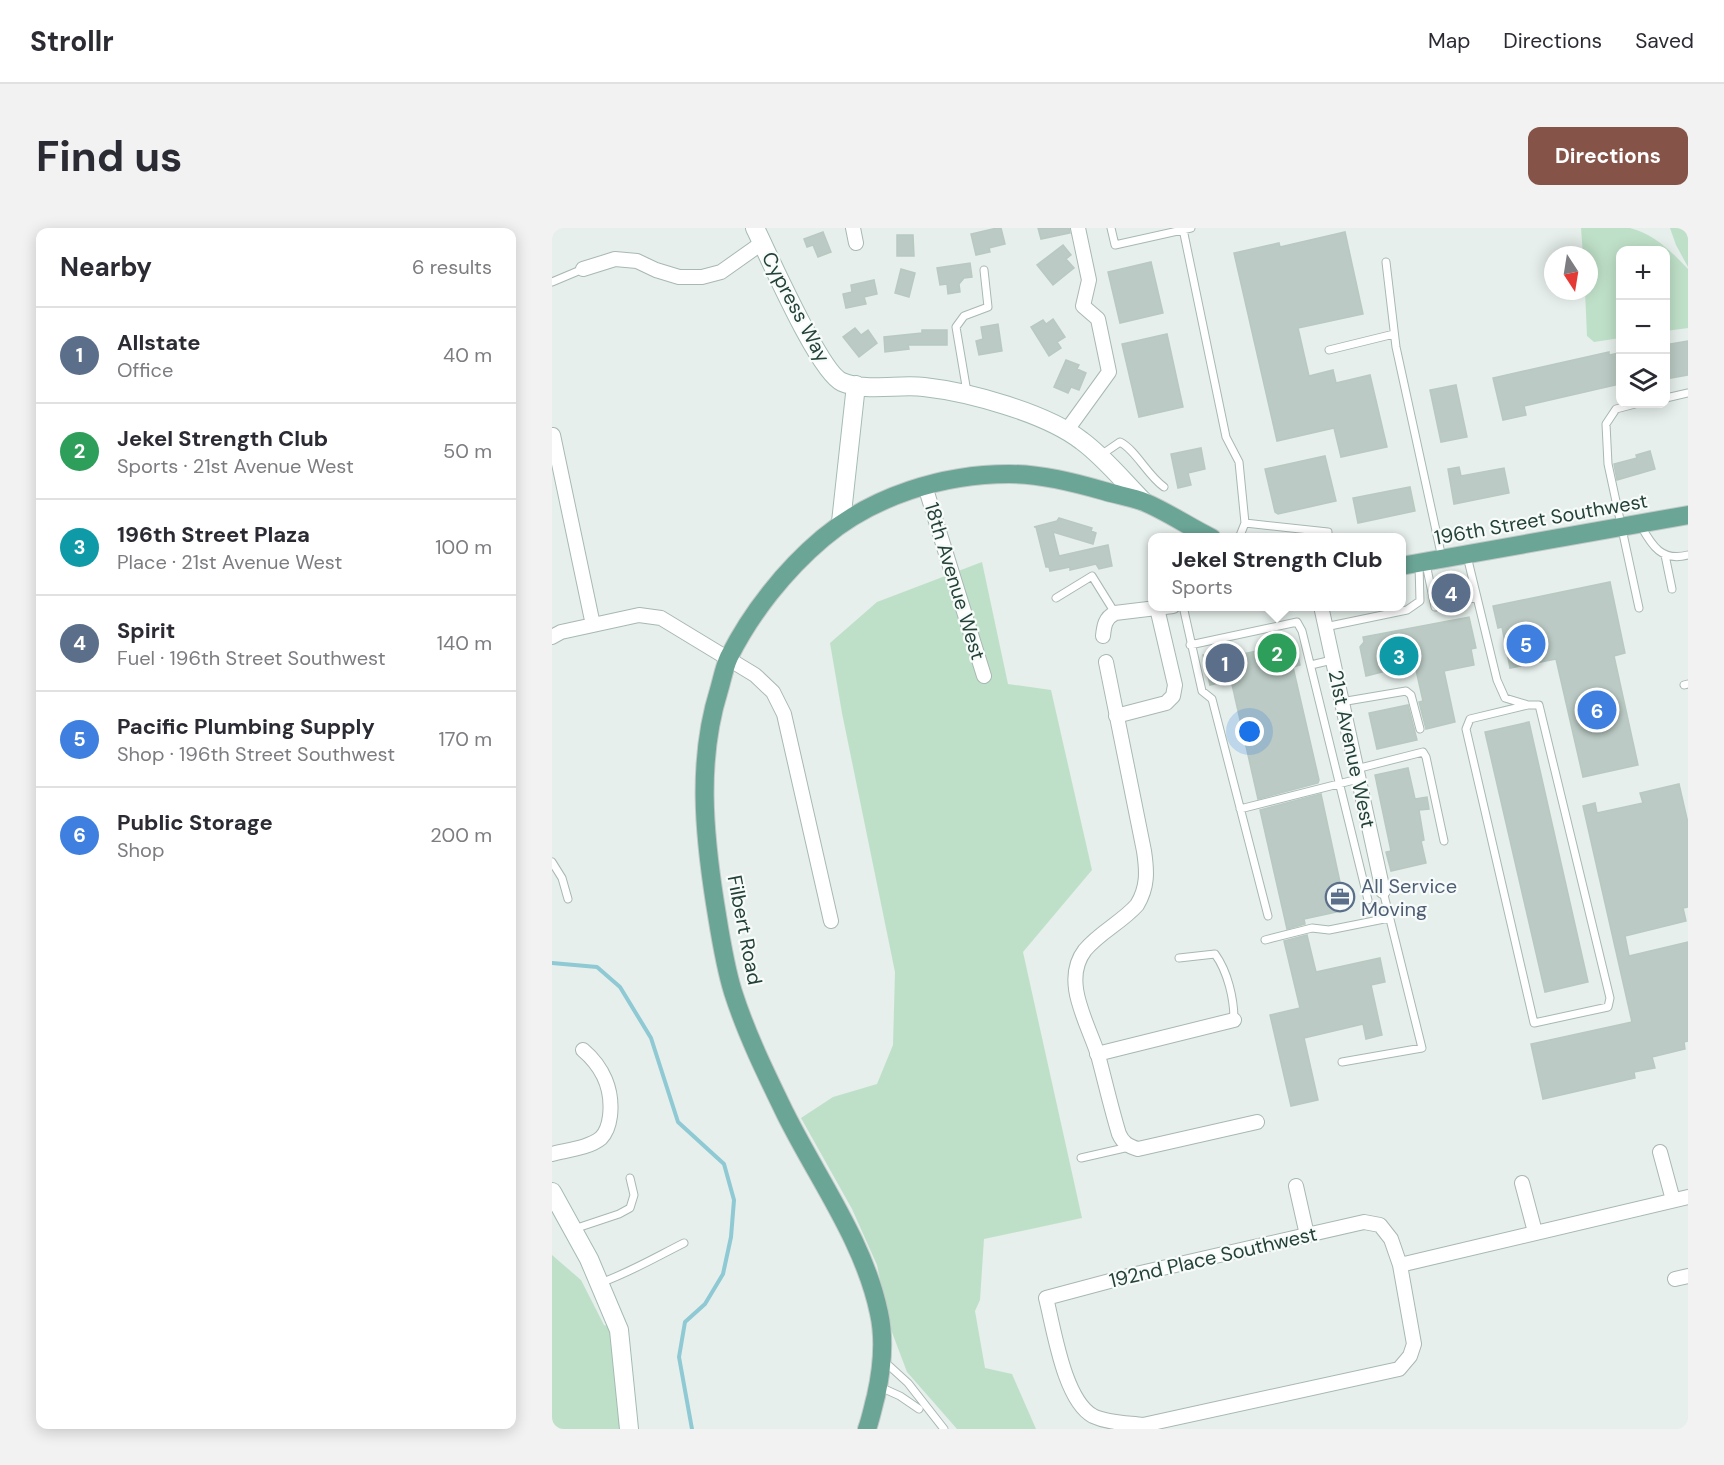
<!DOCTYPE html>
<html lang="en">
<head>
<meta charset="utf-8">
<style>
  :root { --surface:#fff; --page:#f2f2f3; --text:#2b2b33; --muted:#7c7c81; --line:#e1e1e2; --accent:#855347 }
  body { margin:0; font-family:"DM Sans",sans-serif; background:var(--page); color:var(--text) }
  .controls { position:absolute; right:18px; top:18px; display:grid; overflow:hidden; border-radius:12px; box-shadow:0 3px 15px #0003 }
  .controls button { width:54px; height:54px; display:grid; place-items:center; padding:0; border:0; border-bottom:2px solid var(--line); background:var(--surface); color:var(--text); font:30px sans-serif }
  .compass { position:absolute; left:992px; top:18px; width:54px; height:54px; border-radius:50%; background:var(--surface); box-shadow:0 3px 15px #0003; rotate:168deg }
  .you { position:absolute; left:698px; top:504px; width:21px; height:21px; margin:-15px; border:4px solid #fff; border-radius:50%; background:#1a73e8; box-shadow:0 0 0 9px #1a73e833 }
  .badge { display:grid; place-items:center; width:39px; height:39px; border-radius:50%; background:var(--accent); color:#fff; font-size:20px; font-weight:700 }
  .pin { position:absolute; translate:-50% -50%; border:3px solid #fff; box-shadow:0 2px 6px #0006 }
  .popup { position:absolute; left:596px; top:305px; width:258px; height:78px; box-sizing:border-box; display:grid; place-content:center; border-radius:12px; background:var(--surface); filter:drop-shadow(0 2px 4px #0005); font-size:20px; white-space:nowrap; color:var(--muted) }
  .popup b { font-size:22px; color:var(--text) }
  .popup::after { content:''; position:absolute; left:50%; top:100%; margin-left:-12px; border:12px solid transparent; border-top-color:var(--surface) }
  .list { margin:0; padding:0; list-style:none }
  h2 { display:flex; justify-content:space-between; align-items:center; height:78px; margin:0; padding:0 24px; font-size:26px }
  h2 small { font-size:20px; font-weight:400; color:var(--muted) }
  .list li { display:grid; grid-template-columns:39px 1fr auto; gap:18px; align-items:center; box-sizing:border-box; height:96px; padding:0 24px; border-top:2px solid var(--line) }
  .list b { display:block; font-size:22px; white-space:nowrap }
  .list p { margin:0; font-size:20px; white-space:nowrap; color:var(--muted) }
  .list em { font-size:20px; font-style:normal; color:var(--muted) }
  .icon { flex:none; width:33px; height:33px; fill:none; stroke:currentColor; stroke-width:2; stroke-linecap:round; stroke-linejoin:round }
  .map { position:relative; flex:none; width:1136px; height:1201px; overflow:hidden; border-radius:12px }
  header { display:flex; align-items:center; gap:36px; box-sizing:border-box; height:84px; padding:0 30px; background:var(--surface); border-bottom:2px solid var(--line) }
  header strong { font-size:28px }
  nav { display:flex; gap:33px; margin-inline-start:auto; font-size:21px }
  .intro { display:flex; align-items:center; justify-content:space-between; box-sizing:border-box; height:144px; padding:0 36px }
  h1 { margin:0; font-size:42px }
  .button { padding:15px 27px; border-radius:12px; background:var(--accent); color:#fff; font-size:21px; font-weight:700 }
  main { display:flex; gap:36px; padding:0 36px }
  aside { flex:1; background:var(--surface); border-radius:12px; box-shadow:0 3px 15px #0003 }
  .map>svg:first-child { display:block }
  .green { fill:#bfe0c8 }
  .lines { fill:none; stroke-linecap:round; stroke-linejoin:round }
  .stream { stroke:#8ec9d4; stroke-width:4 }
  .building { fill:#bbcac4; stroke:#b8c9c2; stroke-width:1.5 }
  .lane-casing { stroke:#a8b8b2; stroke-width:9 }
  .street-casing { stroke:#a8b8b2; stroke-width:16 }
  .secondary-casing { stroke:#a4bbb3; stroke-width:20 }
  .primary-casing { stroke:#c2cac8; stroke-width:20 }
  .lane { stroke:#fff; stroke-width:7 }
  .street { stroke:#fff; stroke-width:14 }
  .secondary { stroke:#fff; stroke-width:18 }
  .primary { stroke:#6aa596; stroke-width:18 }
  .labels { text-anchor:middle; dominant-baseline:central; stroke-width:4.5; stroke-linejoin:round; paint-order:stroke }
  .street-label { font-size:20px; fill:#24423a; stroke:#f7fbf9 }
  .service-label { font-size:20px; fill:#4e5e75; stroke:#f7fbf9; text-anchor:start }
</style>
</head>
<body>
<header>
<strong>Strollr</strong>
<nav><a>Map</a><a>Directions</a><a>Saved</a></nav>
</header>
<div class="intro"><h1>Find us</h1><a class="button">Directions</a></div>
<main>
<aside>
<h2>Nearby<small>6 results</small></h2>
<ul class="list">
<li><span class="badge" style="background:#5c6f8a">1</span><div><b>Allstate</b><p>Office</p></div><em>40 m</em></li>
<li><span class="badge" style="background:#2e9e5b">2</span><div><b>Jekel Strength Club</b><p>Sports · 21st Avenue West</p></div><em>50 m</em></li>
<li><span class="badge" style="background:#0f9aa8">3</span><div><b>196th Street Plaza</b><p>Place · 21st Avenue West</p></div><em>100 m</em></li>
<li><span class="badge" style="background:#5c6f8a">4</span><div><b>Spirit</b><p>Fuel · 196th Street Southwest</p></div><em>140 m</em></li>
<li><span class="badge" style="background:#3f7fe0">5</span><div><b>Pacific Plumbing Supply</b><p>Shop · 196th Street Southwest</p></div><em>170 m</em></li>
<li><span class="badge" style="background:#3f7fe0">6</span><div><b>Public Storage</b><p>Shop</p></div><em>200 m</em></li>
</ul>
</aside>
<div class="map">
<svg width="1136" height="1201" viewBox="0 0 1136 1201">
  <rect width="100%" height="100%" fill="#e6efeb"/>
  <!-- green -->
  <path class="green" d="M1029 0C1044 0 1063 0 1078 0 1102 6 1120 24 1136 41V100L1114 103V22H1068V110L1042 114 1035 108 1033 63H1037V27H1031Z
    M1118 0H1136V39L1124 17Z
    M430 334 456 456 499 462 540 642 471 724 530 990 432 1011 428 1072 423 1083 433 1140 460 1146 484 1201H405L355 1144 338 1099 325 1037 300 981 249 890 281 869 325 856 341 817 343 744 290 485 278 415 325 374Z
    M0 1027 29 1052 52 1097 67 1102 77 1201H0Z"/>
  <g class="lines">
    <!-- stream -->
    <path class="stream" d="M0 735 45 739 68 759 99 810 126 894 172 936 182 972 179 1009 171 1046 153 1076 133 1094 127 1129 140 1201"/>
  </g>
  <!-- building -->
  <path class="building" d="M445 0H449L453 16 437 20 438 24 424 27 419 6Z
    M486 0H517L518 5 489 11Z
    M271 4 279 24 266 29 261 17 255 19 252 11Z
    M793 4 811 86 746 100 757 148 781 142 784 155 818 147 835 219 789 229 782 200 725 213 682 25 727 15 728 19Z
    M345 7H361L362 28H345Z
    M511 17 519 27 514 31 522 40 501 57 485 37Z
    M599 34 611 85 568 95 556 44Z
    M418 35 420 49 412 50 407 56 408 64 396 66 395 56 388 57 385 40Z
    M349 41 363 45 357 69 343 65Z
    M322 52 325 66 312 69 314 76 294 80 291 66 300 64 299 57Z
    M501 91 513 109 505 114 509 120 497 128 479 99 491 92 494 96Z
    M446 96 450 123 427 127 424 113 431 111 429 99Z
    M303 100 309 107 316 102 325 115 307 129 291 109Z
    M370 102H395V117H356L357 121 333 124 332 109 370 105Z
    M615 106 631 179 587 189 570 116Z
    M1136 113V147L1113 151V117Z
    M1057 124V127L1068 125V156L972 178 974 187 951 192 941 150Z
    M514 132 527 137 525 141 534 145 527 162 519 159 516 165 502 159Z
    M904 157 915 209 889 214 878 162Z
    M649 220 653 241 636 245 639 257 626 260 619 226Z
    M1098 223 1103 241 1065 252 1062 236 1085 230 1084 227Z
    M773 228 784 273 726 286 723 284 713 241Z
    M907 239 909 248 952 240 957 265 902 276 896 241Z
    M858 259 863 283 806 295 801 270Z
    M507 290 540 300 539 303 544 305 541 316 501 304 507 328 556 317 560 338 547 341 544 336 518 342V339L498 343 497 339H494L484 299H482L505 293Z
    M1058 354 1073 425 1062 428 1086 537 1031 549 1004 431 958 440 950 399 946 400 941 378Z
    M906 357 908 367 892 371 890 360Z
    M917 389 924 420 919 421 922 437 892 443 903 494 874 501 867 474 871 473 864 442 839 448 838 442 814 448 808 419 812 414 811 409Z
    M740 412 743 414 748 437 741 439 767 552 766 555 706 571 679 452 658 457 651 427 681 421 691 426 714 421 716 418Z
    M856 477 865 512 825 521 817 485Z
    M977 494 1036 754 993 764 933 504Z
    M856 540 863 571 875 569 877 581 867 582 872 612 869 613 874 635 839 643 834 624 839 623 823 547Z
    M1127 556 1136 595V679L1131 680 1134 693 1073 708 1077 728 1136 714V813L1132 814 1133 821 1100 829 1103 840 1082 844 1083 850 991 871 979 816 1080 794 1031 578 1043 575 1045 585 1091 575 1088 565Z
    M769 566 794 682 752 691 753 696 735 701 708 582Z
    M755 707 764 744 828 730 833 754 819 757 830 807 814 811 811 796 752 810 766 872 739 878 718 787 748 780 732 713Z"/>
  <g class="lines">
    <!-- lane casing -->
    <g class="lane-casing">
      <path id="lane" d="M559 0 563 17 639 0
        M631 1 674 209 687 234 693 295 687 310
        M834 34 844 119 890 330
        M0 54 31 41
        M777 122 842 106
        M415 164 404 99 412 88 436 79 432 42
        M1114 170 1136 165
        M1083 176 1064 181 1054 196 1056 236 1087 380
        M549 227 568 214C584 222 595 247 612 259
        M693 295 776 304V310
        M1089 298C1100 318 1110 334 1136 327
        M1113 327 1120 361
        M915 328 945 452 953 470 976 477H987L1058 770 1056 779 982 795 914 501 918 491 976 477
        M874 336 883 379 925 369
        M504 370 540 348 563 385
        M631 378 650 463 660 471 716 688
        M773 399 855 382 868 373 867 337
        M638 417 745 394 750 403 816 672
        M759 437 780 432
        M1132 457 1136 456
        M789 474 854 463 859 467 868 501
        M804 541 871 524 874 529 892 613
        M688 581 806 551
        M0 634 10 650 16 671
        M713 712 760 700 777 702 837 690
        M627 730 663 726C676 744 682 771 682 792
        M790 834 870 820 831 663
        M529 930 577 919
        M22 1001 67 986 78 980 82 967 78 950
        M48 1055C77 1045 104 1029 132 1015
        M333 1134 356 1155 392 1201
        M328 1159 348 1168 367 1181"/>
    </g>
    <!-- street casing -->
    <g class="street-casing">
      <path id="street" d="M301 0 304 15
        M31 41 63 31 85 33 104 42 127 49H150L169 44 210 15
        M515 202 557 144 546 91 531 78 537 52 526 0
        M1 207 41 397
        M373 258 432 448
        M769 378 831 663
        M551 408C552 398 553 390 563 385L621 378
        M0 409 9 404 87 387 109 390 203 447 221 464 232 486 279 693
        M554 434 592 623C595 643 596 659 585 677 570 694 548 704 533 722 509 753 536 795 546 827 553 853 559 880 567 906 571 915 576 918 586 921L705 894
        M564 488 614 475 621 468 623 457 605 380
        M545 826 682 792
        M1108 924 1121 972
        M0 926C15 922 37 920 49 910 55 904 57 896 58 888 61 862 51 839 31 822
        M970 955 983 1004
        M744 958 755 1007
        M812 994 828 997 839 1011 848 1037 862 1116 858 1128 847 1141 591 1197C575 1195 556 1195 541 1188 512 1172 502 1101 494 1070L584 1046Z
        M848 1037 1136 969
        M1123 1051 1136 1048"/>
    </g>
    <!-- secondary casing -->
    <g class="secondary-casing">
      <path id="secondary" d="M203 0C217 28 267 144 290 154 312 164 348 156 372 159 417 164 494 185 530 213 553 230 572 254 592 274
        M289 294 304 157
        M0 964 37 1031 67 1102 77 1201"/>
    </g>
    <!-- primary casing -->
    <g class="primary-casing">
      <path id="primary" d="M849 338 1136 287
        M315 1201C319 1190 321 1179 324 1168 330 1141 333 1112 327 1085 312 1013 265 950 233 885 214 846 194 805 181 764 172 735 168 705 163 675 152 605 145 532 167 462 170 452 172 440 177 429 199 385 233 342 271 310 321 268 391 246 457 246 489 246 521 254 552 263 565 267 580 269 592 274 616 284 637 299 660 310"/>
    </g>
    <!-- lane -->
    <use href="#lane" class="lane"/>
    <!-- street -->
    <use href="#street" class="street"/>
    <!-- secondary -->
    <use href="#secondary" class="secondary"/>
    <!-- primary -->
    <use href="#primary" class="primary"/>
  </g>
  <!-- icons -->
  <defs>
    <g id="office-ring" transform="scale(1.5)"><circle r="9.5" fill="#f7fbf9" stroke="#5c6f8a" stroke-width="1.5"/><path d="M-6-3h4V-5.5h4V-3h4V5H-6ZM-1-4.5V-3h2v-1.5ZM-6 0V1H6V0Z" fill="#5c6f8a"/></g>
  </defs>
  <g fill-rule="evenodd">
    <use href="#office-ring" x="788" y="669"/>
  </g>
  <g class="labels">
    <!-- street labels -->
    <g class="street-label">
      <text transform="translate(244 79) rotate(62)">Cypress Way</text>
      <text transform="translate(989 291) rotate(-10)">196th Street Southwest</text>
      <text transform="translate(403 353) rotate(73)">18th Avenue West</text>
      <text transform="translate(800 521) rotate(78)">21st Avenue West</text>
      <text transform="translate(193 702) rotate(79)">Filbert Road</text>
      <text transform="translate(661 1029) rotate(-13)">192nd Place Southwest</text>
    </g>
    <!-- service labels -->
    <g class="service-label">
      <text x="809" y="658">All Service<tspan x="809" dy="23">Moving</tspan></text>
    </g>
  </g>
</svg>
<div class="controls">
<button>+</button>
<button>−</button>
<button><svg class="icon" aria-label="layers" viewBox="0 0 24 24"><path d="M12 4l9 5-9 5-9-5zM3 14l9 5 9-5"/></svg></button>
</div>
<svg class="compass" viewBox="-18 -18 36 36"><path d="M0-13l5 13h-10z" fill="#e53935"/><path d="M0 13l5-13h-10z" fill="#7c7c81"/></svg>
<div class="you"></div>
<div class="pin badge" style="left:673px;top:435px;background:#5c6f8a">1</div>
<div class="pin badge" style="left:725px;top:425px;background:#2e9e5b">2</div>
<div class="popup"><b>Jekel Strength Club</b>Sports</div>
<div class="pin badge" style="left:847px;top:428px;background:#0f9aa8">3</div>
<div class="pin badge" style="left:899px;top:365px;background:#5c6f8a">4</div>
<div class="pin badge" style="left:974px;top:416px;background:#3f7fe0">5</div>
<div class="pin badge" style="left:1045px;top:482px;background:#3f7fe0">6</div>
</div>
</main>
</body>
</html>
